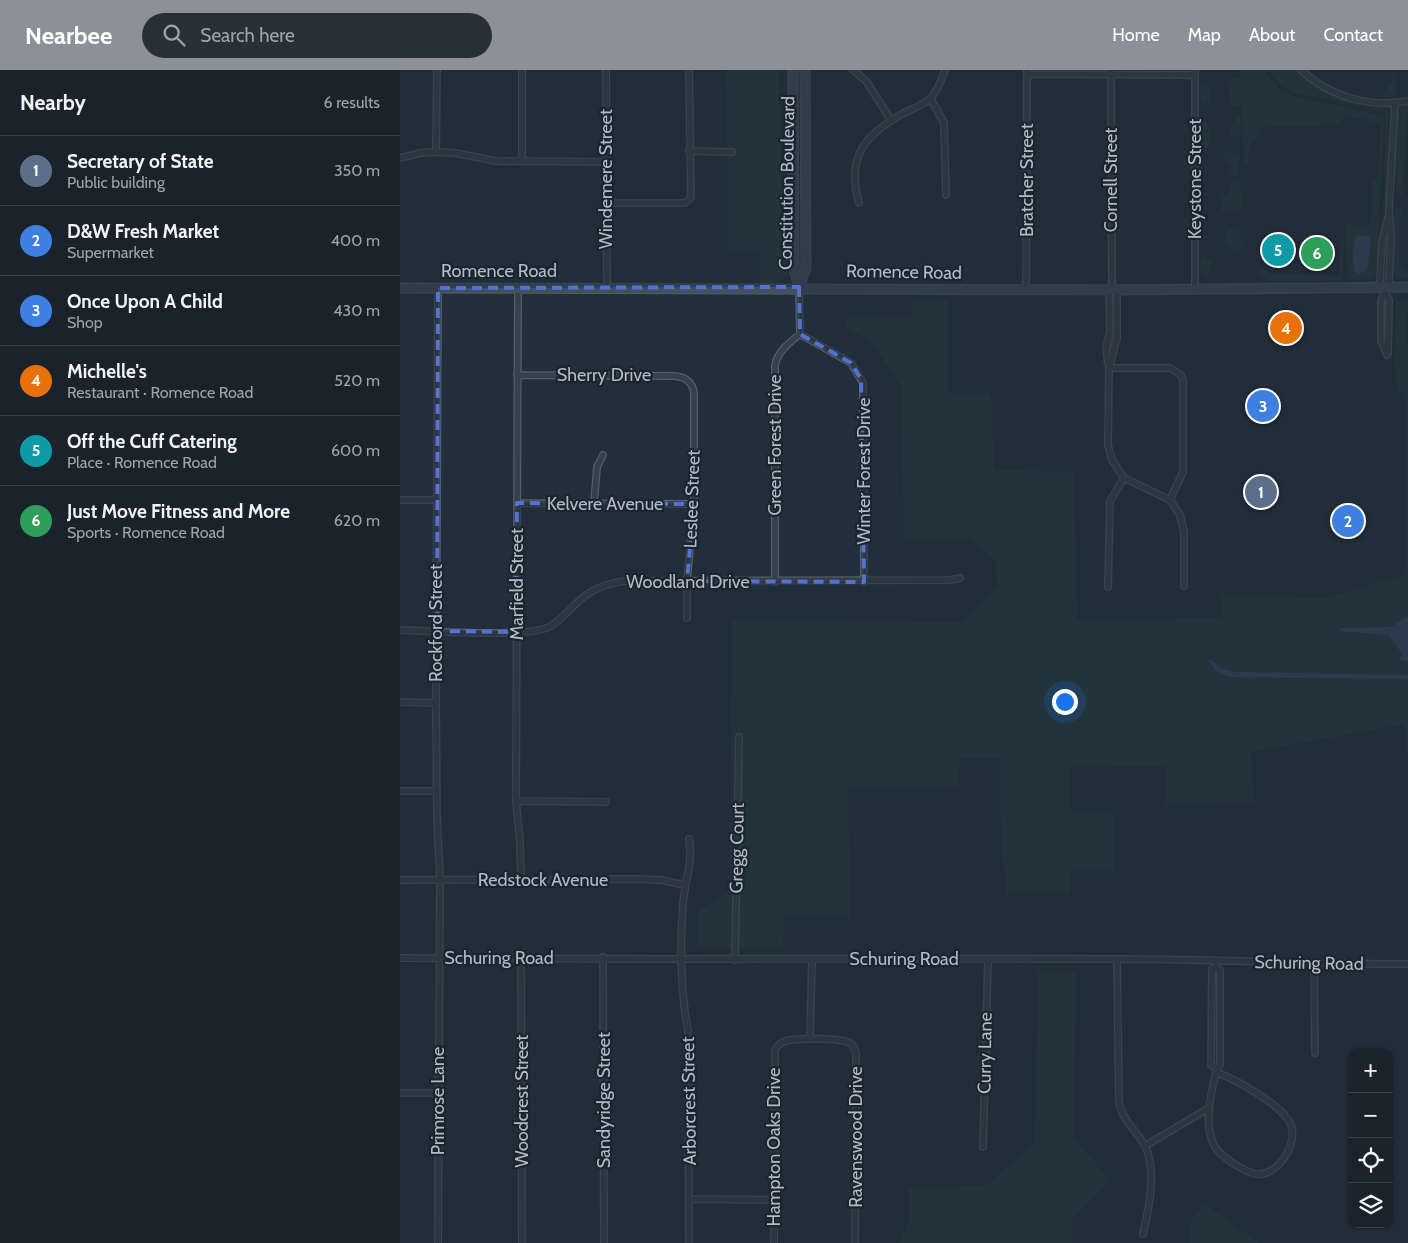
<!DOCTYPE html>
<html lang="en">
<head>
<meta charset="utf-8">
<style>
  :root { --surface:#1a222c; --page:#272f38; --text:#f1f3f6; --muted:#9fa4a9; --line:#383f48; --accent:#8c9099 }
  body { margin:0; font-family:Cabin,sans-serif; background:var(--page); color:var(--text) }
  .controls { position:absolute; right:15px; bottom:15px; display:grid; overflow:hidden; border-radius:10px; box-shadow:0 1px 4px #0004 }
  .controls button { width:45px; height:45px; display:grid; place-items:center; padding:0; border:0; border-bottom:1px solid var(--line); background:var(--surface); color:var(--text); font:25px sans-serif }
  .you { position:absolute; left:664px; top:631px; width:18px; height:18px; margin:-12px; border:4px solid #fff; border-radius:50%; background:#1a73e8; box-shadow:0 0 0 8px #1a73e833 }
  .badge { display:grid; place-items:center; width:32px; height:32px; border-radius:50%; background:var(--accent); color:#fff; font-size:16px; font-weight:700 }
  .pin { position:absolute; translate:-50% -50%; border:2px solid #fff; box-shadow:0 1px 5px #0006 }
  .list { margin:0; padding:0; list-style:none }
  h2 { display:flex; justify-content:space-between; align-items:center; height:65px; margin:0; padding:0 20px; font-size:21px }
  h2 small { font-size:16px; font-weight:400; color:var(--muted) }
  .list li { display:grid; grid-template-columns:32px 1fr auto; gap:15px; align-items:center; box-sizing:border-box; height:70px; padding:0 20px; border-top:1px solid var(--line) }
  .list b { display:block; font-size:19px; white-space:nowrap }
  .list p { margin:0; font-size:16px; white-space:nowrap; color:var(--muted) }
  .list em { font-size:16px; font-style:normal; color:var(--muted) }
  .icon { flex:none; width:28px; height:28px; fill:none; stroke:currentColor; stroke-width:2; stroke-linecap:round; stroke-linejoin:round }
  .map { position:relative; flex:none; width:1008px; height:1173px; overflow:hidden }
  header { display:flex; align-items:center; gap:30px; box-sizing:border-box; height:70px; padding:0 25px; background:var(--accent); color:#fff }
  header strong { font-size:24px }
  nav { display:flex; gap:28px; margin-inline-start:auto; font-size:18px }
  .search { width:350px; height:45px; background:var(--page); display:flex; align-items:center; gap:12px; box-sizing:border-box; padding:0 18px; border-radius:28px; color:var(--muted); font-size:19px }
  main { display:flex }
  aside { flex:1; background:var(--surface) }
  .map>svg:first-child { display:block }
  .green { fill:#243b3c }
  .water { fill:#354b62 }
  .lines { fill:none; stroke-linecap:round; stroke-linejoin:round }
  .street-casing { stroke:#545e69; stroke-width:8 }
  .secondary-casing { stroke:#545e69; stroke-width:11 }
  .street { stroke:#36404b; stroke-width:5.5 }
  .secondary { stroke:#44505e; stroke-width:9 }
  .marked { fill:none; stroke:#5174d2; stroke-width:4; stroke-dasharray:10 6; stroke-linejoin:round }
  .labels { text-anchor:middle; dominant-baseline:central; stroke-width:4.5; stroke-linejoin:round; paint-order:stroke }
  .street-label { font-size:18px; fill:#b1bbc7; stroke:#1b2530 }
</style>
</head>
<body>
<header>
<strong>Nearbee</strong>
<div class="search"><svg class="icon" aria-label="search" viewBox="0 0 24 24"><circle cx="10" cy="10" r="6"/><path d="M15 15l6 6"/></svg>Search here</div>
<nav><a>Home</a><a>Map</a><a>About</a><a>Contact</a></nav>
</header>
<main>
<aside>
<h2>Nearby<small>6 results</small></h2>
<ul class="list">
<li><span class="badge" style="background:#5c6f8a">1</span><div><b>Secretary of State</b><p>Public building</p></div><em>350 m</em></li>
<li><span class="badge" style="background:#3f7fe0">2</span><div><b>D&amp;W Fresh Market</b><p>Supermarket</p></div><em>400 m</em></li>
<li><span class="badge" style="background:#3f7fe0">3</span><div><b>Once Upon A Child</b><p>Shop</p></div><em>430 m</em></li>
<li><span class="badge" style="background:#e8710a">4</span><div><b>Michelle's</b><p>Restaurant · Romence Road</p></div><em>520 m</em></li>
<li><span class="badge" style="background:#0f9aa8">5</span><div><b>Off the Cuff Catering</b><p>Place · Romence Road</p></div><em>600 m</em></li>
<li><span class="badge" style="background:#2e9e5b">6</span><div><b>Just Move Fitness and More</b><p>Sports · Romence Road</p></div><em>620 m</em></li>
</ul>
</aside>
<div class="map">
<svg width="1008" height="1173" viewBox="0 0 1008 1173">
  <rect width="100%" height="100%" fill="#222e3b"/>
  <!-- green -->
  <path class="green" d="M327 0H379L381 119 389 146V201L377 213H360V179H328Z
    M841 0H864L879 18 896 27 984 46 976 203 973 209 951 210 948 207 945 155H971L973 111 980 104 981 54 967 53 966 48 947 47 936 55 863 57 858 68 852 71 847 94H844L842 37 830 36 828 14 832 8 841 7Z
    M868 0H898L931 23 951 31 982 36 988 41 987 117 980 164 985 119 986 44 981 41 892 22 879 14Z
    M991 3 994 4 997 24 992 27 980 28 979 25 983 26 993 9Z
    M805 14 812 19 809 31 804 34C799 31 800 21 802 16Z
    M1008 34 1003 114 1008 116 1001 126 996 118 999 43 1002 37Z
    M840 45 842 64 839 68 831 65 828 59Z
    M802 51H806C811 56 812 73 806 78L802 76Z
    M826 80 840 85 838 105 832 107 827 105 831 97 822 85Z
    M833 111H837C842 118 844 129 842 138L836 141H821L822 127 828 123Z
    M1001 135 1003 146 999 148V193L1003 194 1008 202V209L997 208 992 201 995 140Z
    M831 159 839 161 845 179H832L824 175 825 164Z
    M941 168 943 208 940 211 876 212 860 207 859 201 862 199 870 203 940 206Z
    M804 186 812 191 809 205 807 207 801 203 800 190Z
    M512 230H548V323H591L594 400 674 402 677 550 822 548V526L926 528 1007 504 1005 324 998 320 995 297 996 230H1008L1006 268 1008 284V693L1004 654 851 682 854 733 766 734V696L669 697 670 741 713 742V801H671L670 823H606V804L601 781 600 688H560L558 717 448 719 450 847H384L383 878 297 877 298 841 330 821 332 549 562 552 597 517 596 490 571 470H504L502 318 473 273 445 256 450 246 512 247Z
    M638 902 676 903 674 1069 710 1110 672 1149V1173H500L509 1151V1118L586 1116 635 1072Z
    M804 1134 859 1173H791L790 1153Z"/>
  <!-- water -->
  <path class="water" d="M960 165 969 166 971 173 967 200 959 204 955 202C952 192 952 176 956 167Z
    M1008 546V591L1000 590 1002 584 989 565 938 561 942 558 991 557Z
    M808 590H811L820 598 836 602 1008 605V609L831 607 817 602Z"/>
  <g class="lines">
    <!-- street casing -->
    <g class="street-casing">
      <path id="street" d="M122 0V92
        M206 0 207 218
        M453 0 466 11 491 50
        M711 0 712 220
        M795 0V219
        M901 0C930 27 970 38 1008 31
        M627 4 795 5
        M531 29 544 53 546 125
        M289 81 332 82
        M36 82 37 0
        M0 88 20 83 36 82 55 83 96 91 207 92
        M207 133H285L291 127 289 0
        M459 133C446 87 464 65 504 43 512 39 525 34 531 28 538 20 542 9 545 0
        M118 217 116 731 120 772 121 810
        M38 218 36 633 37 747 40 810 38 1173
        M626 219 627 0
        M717 220V268L709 298 708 375 712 390 724 408 770 430 780 445 784 462V516
        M400 264 451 293 463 313 464 512
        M988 283 989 230 980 212 982 173 988 147
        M987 285 981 271V231L989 212 991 169 989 141 995 33
        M708 294 706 279 710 261 709 220
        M709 298H770L781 305 783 310V402L770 430
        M117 305 274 306C286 307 293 312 294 324V434L287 511V548
        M0 430H37
        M117 433 294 434
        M194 433 197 397 203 385
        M375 512V295C378 281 389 273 400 264L399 217
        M708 517 710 431 724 408
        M0 560C29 561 127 568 149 557 160 551 168 541 178 532 191 519 208 513 226 511L550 510 560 508
        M0 632 36 633
        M0 721H37
        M116 731 206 732
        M289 769C293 792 285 811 283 833 280 875 280 919 288 960L289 1173
        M0 810 235 809 261 810 285 815
        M203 887 204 1173
        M0 888C238 890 476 888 714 889 812 889 910 894 1008 894
        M121 888 122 1173
        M717 889 719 1033C723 1051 737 1061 745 1076 757 1100 749 1139 743 1164
        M335 890 339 667
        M816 892V897L812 899 811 995 816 998
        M914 894 915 983
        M816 897 820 900V995L816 1001
        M410 969 412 889
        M816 1002C836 1010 881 1034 890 1053 899 1071 881 1101 862 1104 854 1106 838 1097 831 1092 824 1086 816 1082 813 1073 804 1051 811 1024 816 1002Z
        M0 1023H38
        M745 1076 809 1038
        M583 1077 588 889
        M290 1129 375 1130
        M374 1173 375 980C377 976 379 974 383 972 394 967 440 968 450 973 454 976 455 979 456 983L455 1173"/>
    </g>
    <!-- secondary casing -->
    <g class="secondary-casing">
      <path id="secondary" d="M393 0 394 199 399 217
        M399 217 406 199 405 0
        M0 218 717 220 1008 217"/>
    </g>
    <!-- street -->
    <use href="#street" class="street"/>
    <!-- secondary -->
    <use href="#secondary" class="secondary"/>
  </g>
  <!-- marked area -->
  <path d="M0 0H1008V1173H0ZM399 217 400 264 451 293 461 309 464 512 287 511 294 434 117 433 116 562 37 561 38 218Z" fill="#222e3b" fill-opacity=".55" fill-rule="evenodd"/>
  <path class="marked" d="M399 217 400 264 451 293 461 309 464 512 287 511 294 434 117 433 116 562 37 561 38 218Z"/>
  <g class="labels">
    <!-- street labels -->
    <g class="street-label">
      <text transform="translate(206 109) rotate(-90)">Windemere Street</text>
      <text transform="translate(795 109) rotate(-90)">Keystone Street</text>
      <text transform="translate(627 110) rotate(-90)">Bratcher Street</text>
      <text transform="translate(711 110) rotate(-90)">Cornell Street</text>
      <text transform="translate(387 113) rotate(-89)">Constitution Boulevard</text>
      <text x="99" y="201">Romence Road</text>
      <text transform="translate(504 202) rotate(1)">Romence Road</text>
      <text x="204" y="305">Sherry Drive</text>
      <text transform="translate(375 375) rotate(-90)">Green Forest Drive</text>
      <text transform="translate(464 401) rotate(-90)">Winter Forest Drive</text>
      <text transform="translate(292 429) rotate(-88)">Leslee Street</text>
      <text x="205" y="434">Kelvere Avenue</text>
      <text x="288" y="512">Woodland Drive</text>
      <text transform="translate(117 514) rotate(-90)">Marfield Street</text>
      <text transform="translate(36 553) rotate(-90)">Rockford Street</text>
      <text transform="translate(337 778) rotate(-89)">Gregg Court</text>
      <text x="143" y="810">Redstock Avenue</text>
      <text x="99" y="888">Schuring Road</text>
      <text x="504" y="889">Schuring Road</text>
      <text transform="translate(909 893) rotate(1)">Schuring Road</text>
      <text transform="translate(585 983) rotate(-89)">Curry Lane</text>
      <text transform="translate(204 1030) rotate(-90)">Sandyridge Street</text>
      <text transform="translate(38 1031) rotate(-90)">Primrose Lane</text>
      <text transform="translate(122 1031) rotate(-90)">Woodcrest Street</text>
      <text transform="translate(289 1031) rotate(-91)">Arborcrest Street</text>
      <text transform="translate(456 1067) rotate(-90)">Ravenswood Drive</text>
      <text transform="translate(374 1077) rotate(-90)">Hampton Oaks Drive</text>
    </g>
  </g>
</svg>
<div class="controls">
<button>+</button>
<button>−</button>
<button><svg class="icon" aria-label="locate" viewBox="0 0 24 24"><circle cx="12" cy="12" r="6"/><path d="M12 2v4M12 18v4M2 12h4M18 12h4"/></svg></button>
<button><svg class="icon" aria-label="layers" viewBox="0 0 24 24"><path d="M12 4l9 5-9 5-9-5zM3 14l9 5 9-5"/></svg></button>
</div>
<div class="you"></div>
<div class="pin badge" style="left:861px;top:422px;background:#5c6f8a">1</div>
<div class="pin badge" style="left:948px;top:451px;background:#3f7fe0">2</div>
<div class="pin badge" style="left:863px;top:336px;background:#3f7fe0">3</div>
<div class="pin badge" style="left:886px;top:258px;background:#e8710a">4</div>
<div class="pin badge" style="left:878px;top:180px;background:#0f9aa8">5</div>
<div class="pin badge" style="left:917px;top:183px;background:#2e9e5b">6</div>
</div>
</main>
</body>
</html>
